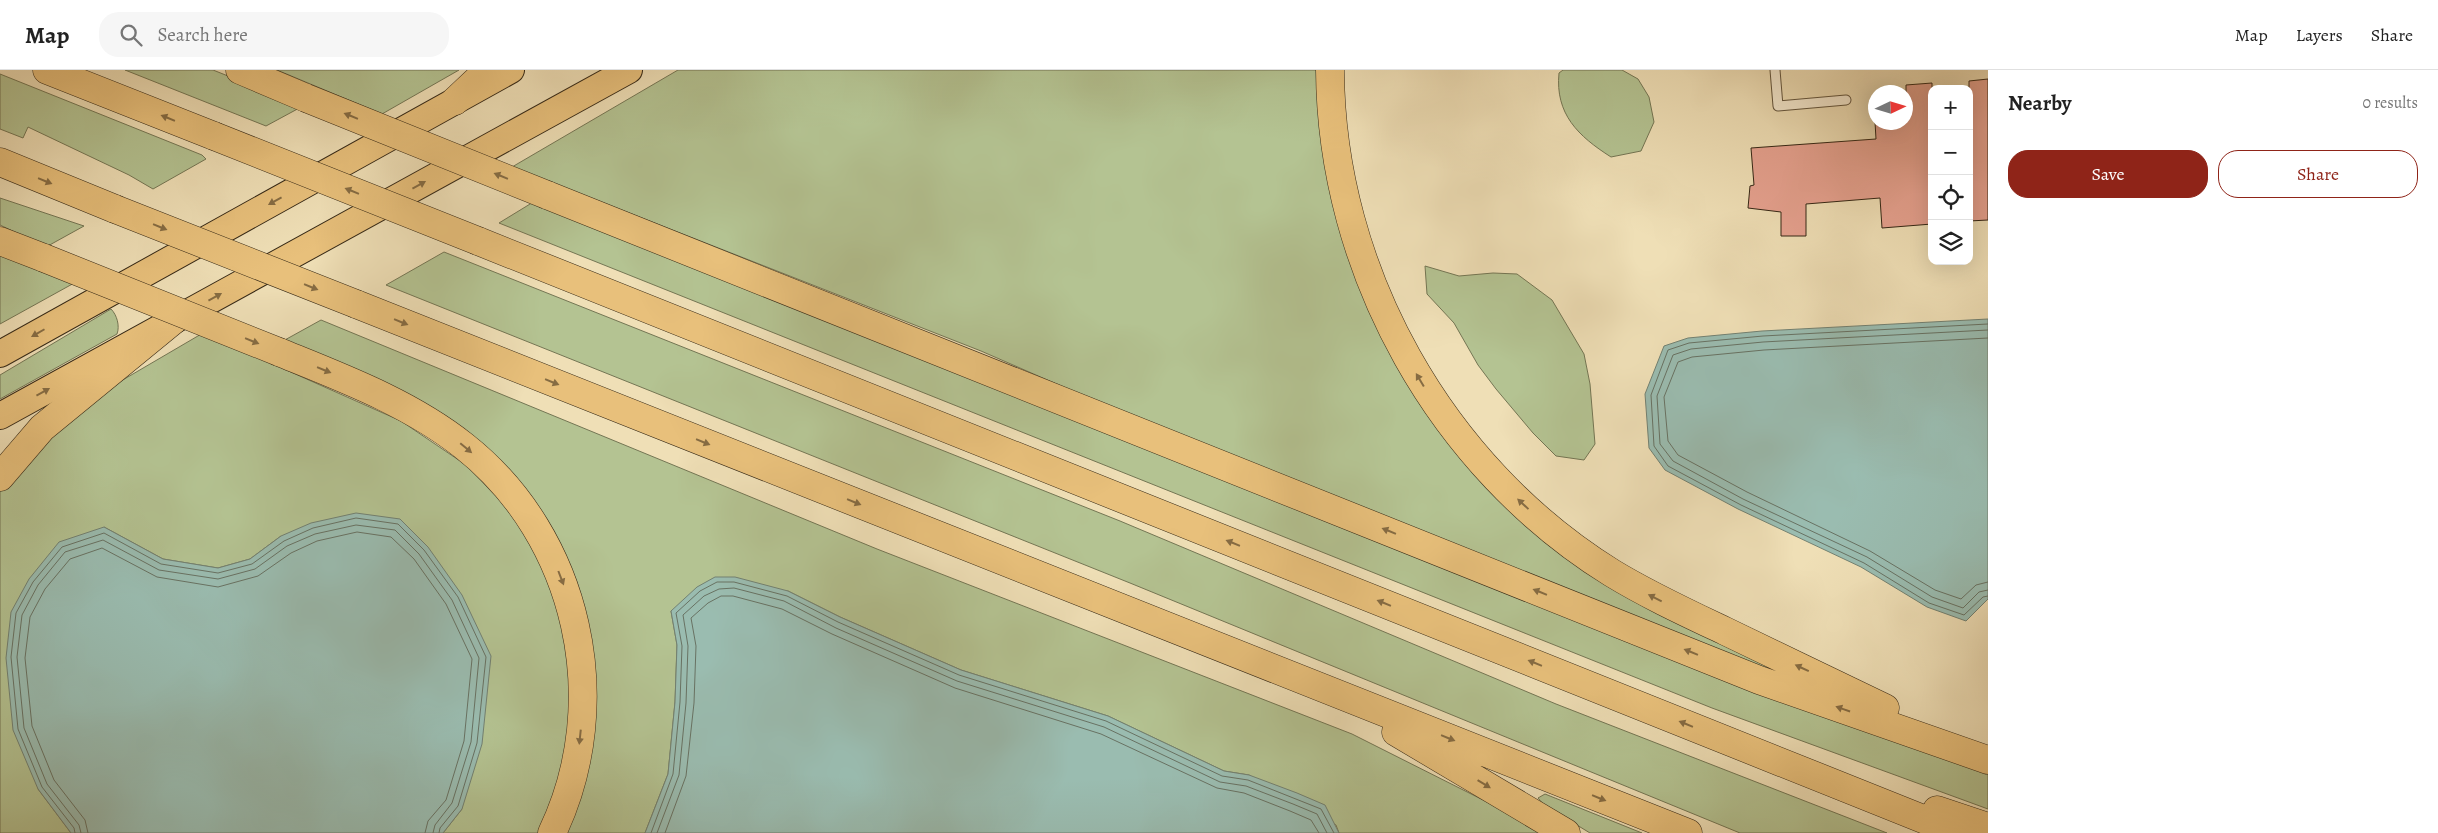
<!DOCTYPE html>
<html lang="en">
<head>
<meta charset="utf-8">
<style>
  :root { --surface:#fff; --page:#f6f6f6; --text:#222; --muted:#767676; --line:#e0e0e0; --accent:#8f2418 }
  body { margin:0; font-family:Alegreya,serif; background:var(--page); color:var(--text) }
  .controls { position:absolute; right:15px; top:15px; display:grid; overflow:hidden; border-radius:10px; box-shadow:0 5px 20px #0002 }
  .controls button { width:45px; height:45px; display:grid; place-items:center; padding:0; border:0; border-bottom:1px solid var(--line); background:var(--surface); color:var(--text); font:25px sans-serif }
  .compass { position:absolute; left:1868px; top:15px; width:45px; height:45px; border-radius:50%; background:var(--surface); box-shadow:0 5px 20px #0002; rotate:86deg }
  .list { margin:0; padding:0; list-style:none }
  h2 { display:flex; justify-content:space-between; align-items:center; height:65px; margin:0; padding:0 20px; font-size:21px }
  h2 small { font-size:16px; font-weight:400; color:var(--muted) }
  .actions { display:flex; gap:10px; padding:15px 20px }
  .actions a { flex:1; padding:11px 0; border:1px solid var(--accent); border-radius:20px; text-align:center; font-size:18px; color:var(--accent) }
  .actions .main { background:var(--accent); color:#fff }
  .icon { flex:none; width:28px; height:28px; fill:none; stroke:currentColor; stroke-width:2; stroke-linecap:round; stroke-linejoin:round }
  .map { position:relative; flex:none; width:1988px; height:763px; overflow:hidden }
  header { display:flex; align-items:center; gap:30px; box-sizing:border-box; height:70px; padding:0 25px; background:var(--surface); border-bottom:1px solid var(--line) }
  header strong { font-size:24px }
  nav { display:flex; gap:28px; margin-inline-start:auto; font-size:18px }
  .search { width:350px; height:45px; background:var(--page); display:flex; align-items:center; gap:12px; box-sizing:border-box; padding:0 18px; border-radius:20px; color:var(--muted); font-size:19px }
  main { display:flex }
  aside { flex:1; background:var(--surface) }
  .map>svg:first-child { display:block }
  .green { fill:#b4c392; stroke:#747654 }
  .water { fill:#9abcb0; stroke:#728172 }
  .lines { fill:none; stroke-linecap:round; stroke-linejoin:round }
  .shore { stroke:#687263; stroke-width:1 }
  .building { fill:#e6a290; stroke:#352816 }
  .lane-casing { stroke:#64563e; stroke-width:11 }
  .primary-casing { stroke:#352816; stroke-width:28 }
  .highway-casing { stroke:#352816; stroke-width:29 }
  .lane { stroke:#f5ead0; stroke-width:9 }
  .primary { stroke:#e8c07b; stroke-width:26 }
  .highway { stroke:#e8c07b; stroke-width:28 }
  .highway-bridge-casing { stroke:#352816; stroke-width:29; stroke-linecap:butt }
  .highway-bridge { stroke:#e8c07b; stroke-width:28 }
  .oneway { fill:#866c43 }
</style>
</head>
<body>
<header>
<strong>Map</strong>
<div class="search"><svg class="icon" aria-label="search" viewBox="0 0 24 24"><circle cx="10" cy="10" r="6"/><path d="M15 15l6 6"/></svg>Search here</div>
<nav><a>Map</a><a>Layers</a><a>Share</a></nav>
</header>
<main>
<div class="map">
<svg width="1988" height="763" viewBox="0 0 1988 763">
  <rect width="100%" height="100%" fill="#efdfb6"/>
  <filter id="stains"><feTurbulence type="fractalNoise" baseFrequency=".004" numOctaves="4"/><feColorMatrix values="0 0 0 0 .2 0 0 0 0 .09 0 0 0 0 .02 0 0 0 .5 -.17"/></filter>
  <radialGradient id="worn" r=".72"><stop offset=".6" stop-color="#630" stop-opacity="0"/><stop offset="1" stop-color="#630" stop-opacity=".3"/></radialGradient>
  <!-- green -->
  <path class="green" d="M125 0H213L303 36 266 56Z
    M277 0H459L382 44Z
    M678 0H1323L1340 134 1488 410 1825 627 1091 329 981 281 512 97Z
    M1563 0H1622L1638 9 1649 27 1654 52 1641 81 1611 87C1578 66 1555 44 1559 3Z
    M0 4 202 85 206 89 153 119 129 105 28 57 23 68 0 59Z
    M0 128 84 156 46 177 0 155Z
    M535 131 1988 702V739L1712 638 499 153Z
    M444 182 1120 451 1556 634 1887 763H1740L1130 513 386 215Z
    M0 184 76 212 0 254Z
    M1425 196 1459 206 1493 203 1517 204 1552 230 1584 284 1590 314 1595 374 1584 390 1556 386 1533 363 1496 319 1478 295 1454 253 1427 224Z
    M111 239C117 245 120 256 117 264L0 329V305Z
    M321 250 877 479 1352 664 1499 738 1542 763H1339L1336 755 1249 705 1224 701 1108 646 961 600 840 547 788 521 671 541 677 575 675 632 668 704 645 763H565C580 722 591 689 595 645L538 437 283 271Z
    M203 263 401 351 466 395 507 438 529 471 546 504 567 570 572 640 563 703 540 763H443L462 739 281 466 250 489 218 498 163 489 104 457 38 719 71 763H0V419L33 379 109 318Z
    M1545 724 1642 763H1590L1544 735 1538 728Z"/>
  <!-- water -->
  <path class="water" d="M1988 249V529L1966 551 1927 537 1861 497 1738 439 1665 400 1649 378 1645 324 1664 276 1688 268 1762 261Z
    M356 443 400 449 428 477 462 525 491 586 482 674 462 739 443 763H71L38 719 13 660 6 588 11 542 29 509 59 472 104 457 163 489 218 498 250 489 281 466 311 453Z
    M715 507H735L788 521 840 547 961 600 1108 646 1224 701 1249 705 1297 723 1325 735 1339 763H645L668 704 675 632 677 575 671 541 697 517Z"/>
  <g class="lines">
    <!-- shore -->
    <path class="shore" d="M1988 254 1763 266 1689 273 1668 280 1651 325 1654 376 1668 396 1741 435 1864 493 1929 533 1964 545 1983 527 1988 526
      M1988 260 1763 272 1691 279 1673 285 1657 326 1660 374 1673 391 1743 429 1867 487 1932 527 1963 538 1979 522 1988 520
      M1988 268 1764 280 1692 287 1678 292 1664 327 1668 371 1678 385 1747 422 1870 481 1935 520 1961 529 1976 515 1988 512
      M75 763 74 758 42 717 18 659 11 587 16 543 33 512 62 477 104 463 161 494 218 503 252 494 284 471 313 458 356 448 398 454 424 480 458 527 486 587 477 673 458 736 440 758 439 763
      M81 763 79 755 47 714 24 658 17 587 22 545 38 515 65 482 103 470 159 500 218 509 255 499 287 476 315 464 356 455 395 460 419 484 452 530 479 588 471 672 452 733 435 755 433 763
      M88 763 85 750 54 710 32 656 25 588 30 547 45 519 70 489 102 478 157 507 218 517 258 506 291 483 317 471 357 462 391 467 414 489 446 534 472 589 464 671 446 730 428 751 425 763
      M651 763 673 704 680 632 682 576 676 543 700 521 717 512H734L787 526 838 552 959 605 1106 651 1222 706 1248 710 1321 739 1334 763
      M657 763 679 705 686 633 688 576 683 545 704 526 719 519 734 518 784 531 836 558 957 611 1104 657 1220 712 1246 716 1293 734 1317 744 1327 763
      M665 763 686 706 694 633 696 576 691 548 708 533 721 526H733L782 539 832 564 955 618 1101 664 1217 718 1244 723 1290 741 1311 750 1319 763"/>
  </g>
  <!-- building -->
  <path class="building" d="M1988 9V150L1969 151V11Z
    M1932 13V154L1882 158 1880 128 1806 134V166H1781V142L1748 138 1750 116 1754 115 1751 78 1876 69 1875 52H1906V15Z"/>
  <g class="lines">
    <!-- lane casing -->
    <g class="lane-casing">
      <path id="lane" d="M1775 0 1778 36 1846 30"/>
    </g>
    <!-- primary casing -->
    <g class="primary-casing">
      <path id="primary" d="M0 284 511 0
        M0 346 629 0"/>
    </g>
    <!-- highway casing -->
    <g class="highway-casing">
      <path id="highway" d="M47 0 214 66
        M240 0 306 28
        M1330 0C1331 201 1441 397 1612 503 1648 525 1687 543 1725 561 1778 587 1832 612 1885 638
        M455 31 488 0
        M0 92 115 139
        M547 125 1759 610 1988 690
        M0 171 44 188
        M478 171 1958 763
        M356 234 1688 763
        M279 282C343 308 410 333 464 376 579 467 615 632 552 763
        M0 407 42 358 175 249
        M1396 662 1566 763
        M1937 740 1988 757"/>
    </g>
    <!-- lane -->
    <use href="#lane" class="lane"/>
    <!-- primary -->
    <use href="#primary" class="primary"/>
    <!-- highway -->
    <use href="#highway" class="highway"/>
    <!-- highway-bridge casing -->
    <g class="highway-bridge-casing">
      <path id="highway-bridge" d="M306 28 547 125
        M214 66 478 171
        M115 139 356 234
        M44 188 279 282"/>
    </g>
    <!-- highway-bridge -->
    <use href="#highway-bridge" class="highway-bridge"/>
  </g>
  <!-- one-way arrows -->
  <defs><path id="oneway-solid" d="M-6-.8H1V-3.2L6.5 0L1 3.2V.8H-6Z" transform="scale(1.25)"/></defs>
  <g class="oneway">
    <use href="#oneway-solid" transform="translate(351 46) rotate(-158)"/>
    <use href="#oneway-solid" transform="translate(168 48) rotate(-158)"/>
    <use href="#oneway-solid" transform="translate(501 106) rotate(-158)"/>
    <use href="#oneway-solid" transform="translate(45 111) rotate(22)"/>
    <use href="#oneway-solid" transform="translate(419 115) rotate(-29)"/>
    <use href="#oneway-solid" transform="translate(352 121) rotate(-158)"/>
    <use href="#oneway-solid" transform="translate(275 131) rotate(151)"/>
    <use href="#oneway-solid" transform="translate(160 157) rotate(22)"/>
    <use href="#oneway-solid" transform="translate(311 217) rotate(22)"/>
    <use href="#oneway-solid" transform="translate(215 227) rotate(-29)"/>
    <use href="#oneway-solid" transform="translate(401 252) rotate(22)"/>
    <use href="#oneway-solid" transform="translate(38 263) rotate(150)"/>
    <use href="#oneway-solid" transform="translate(252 271) rotate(22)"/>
    <use href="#oneway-solid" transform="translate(324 300) rotate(22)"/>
    <use href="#oneway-solid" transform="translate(1420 310) rotate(-121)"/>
    <use href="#oneway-solid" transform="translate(552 312) rotate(22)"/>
    <use href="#oneway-solid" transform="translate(43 322) rotate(-29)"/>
    <use href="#oneway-solid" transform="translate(703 372) rotate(22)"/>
    <use href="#oneway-solid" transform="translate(466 378) rotate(40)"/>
    <use href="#oneway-solid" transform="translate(854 432) rotate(22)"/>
    <use href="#oneway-solid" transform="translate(1523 434) rotate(-137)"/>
    <use href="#oneway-solid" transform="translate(1389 461) rotate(-158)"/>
    <use href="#oneway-solid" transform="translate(1233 473) rotate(-158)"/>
    <use href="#oneway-solid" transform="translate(561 508) rotate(69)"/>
    <use href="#oneway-solid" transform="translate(1540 522) rotate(-158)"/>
    <use href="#oneway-solid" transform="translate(1655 528) rotate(-153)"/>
    <use href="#oneway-solid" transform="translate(1384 533) rotate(-158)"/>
    <use href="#oneway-solid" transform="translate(1691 582) rotate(-158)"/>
    <use href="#oneway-solid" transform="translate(1535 593) rotate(-158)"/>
    <use href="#oneway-solid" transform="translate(1802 598) rotate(-155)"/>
    <use href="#oneway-solid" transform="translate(1843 639) rotate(-161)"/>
    <use href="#oneway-solid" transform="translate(1686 654) rotate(-158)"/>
    <use href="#oneway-solid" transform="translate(580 667) rotate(96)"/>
    <use href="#oneway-solid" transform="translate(1448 668) rotate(22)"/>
    <use href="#oneway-solid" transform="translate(1484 714) rotate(31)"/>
    <use href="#oneway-solid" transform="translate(1599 728) rotate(22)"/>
  </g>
  <rect width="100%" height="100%" filter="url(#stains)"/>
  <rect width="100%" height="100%" fill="url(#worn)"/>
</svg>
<div class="controls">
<button>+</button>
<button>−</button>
<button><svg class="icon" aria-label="locate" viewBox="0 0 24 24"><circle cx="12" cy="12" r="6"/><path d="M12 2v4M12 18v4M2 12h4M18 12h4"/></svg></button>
<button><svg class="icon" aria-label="layers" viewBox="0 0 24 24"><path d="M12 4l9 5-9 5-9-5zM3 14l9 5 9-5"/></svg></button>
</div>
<svg class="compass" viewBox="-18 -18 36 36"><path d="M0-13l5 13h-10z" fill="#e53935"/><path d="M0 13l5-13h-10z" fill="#767676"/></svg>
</div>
<aside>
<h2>Nearby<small>0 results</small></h2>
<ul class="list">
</ul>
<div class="actions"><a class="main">Save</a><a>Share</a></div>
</aside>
</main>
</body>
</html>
